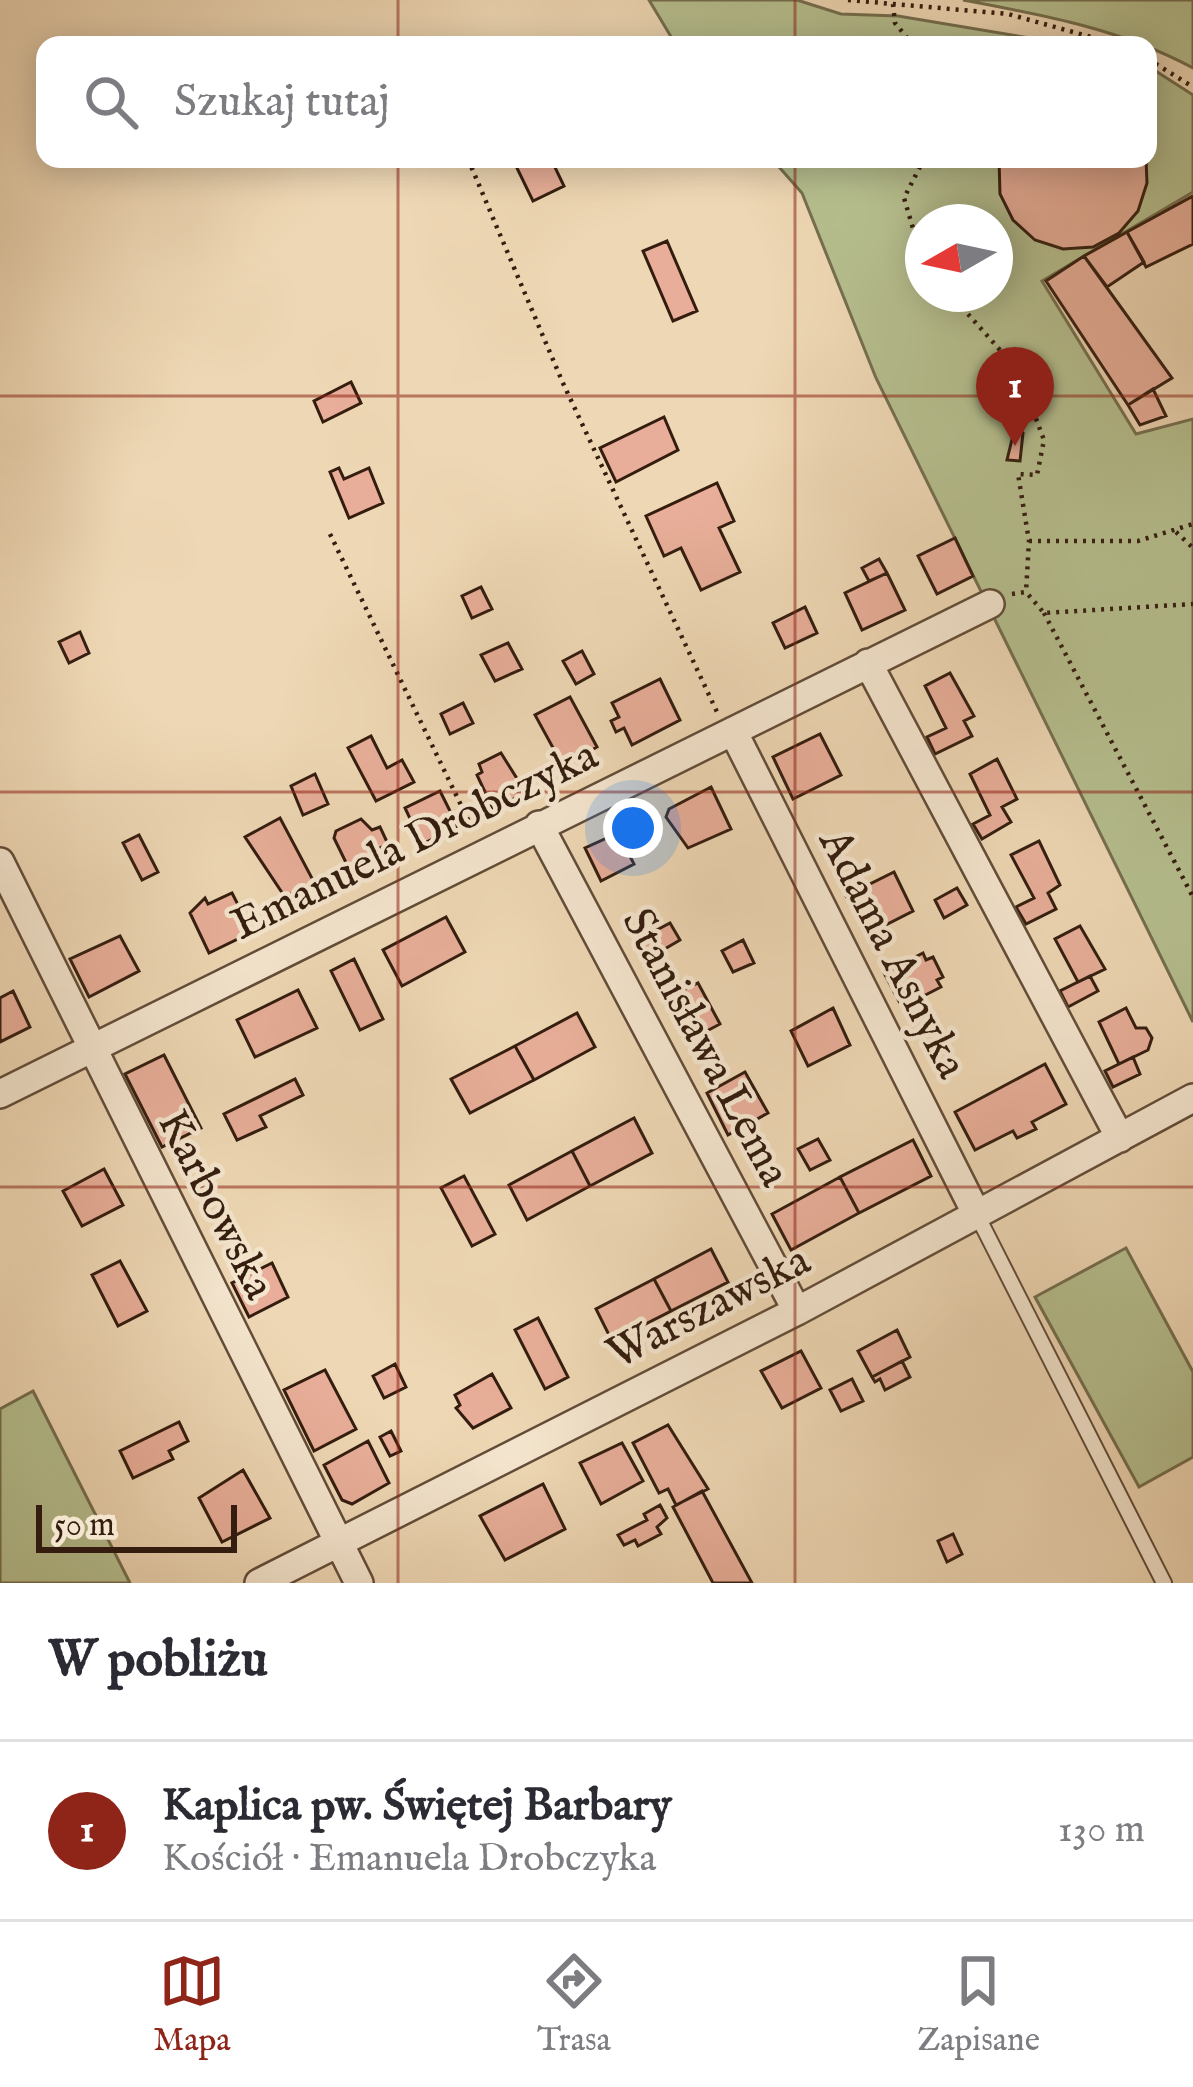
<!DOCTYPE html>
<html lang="pl">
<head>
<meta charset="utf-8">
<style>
  :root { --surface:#fff; --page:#f7f7f7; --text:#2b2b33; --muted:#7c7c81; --line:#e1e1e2; --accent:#8f2418 }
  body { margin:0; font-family:"IM FELL English",serif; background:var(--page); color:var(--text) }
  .compass { position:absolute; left:905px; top:204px; width:108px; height:108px; border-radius:50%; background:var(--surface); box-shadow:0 6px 30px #0003; rotate:261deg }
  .scale { position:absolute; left:36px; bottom:30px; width:201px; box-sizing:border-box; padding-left:12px; border:6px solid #341d0f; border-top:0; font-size:33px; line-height:42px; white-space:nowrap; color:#341d0f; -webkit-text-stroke:9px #f4e5ce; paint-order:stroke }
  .you { position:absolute; left:633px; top:828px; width:42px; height:42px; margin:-30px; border:9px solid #fff; border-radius:50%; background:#1a73e8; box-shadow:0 0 0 18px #1a73e833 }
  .badge { display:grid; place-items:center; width:78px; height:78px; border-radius:50%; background:var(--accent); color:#fff; font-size:39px; font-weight:700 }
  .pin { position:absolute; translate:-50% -99px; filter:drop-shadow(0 3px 6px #0008) }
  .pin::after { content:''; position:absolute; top:63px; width:42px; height:36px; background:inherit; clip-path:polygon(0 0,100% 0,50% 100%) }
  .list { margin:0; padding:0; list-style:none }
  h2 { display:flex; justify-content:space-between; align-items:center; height:156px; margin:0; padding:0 48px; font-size:51px }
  h2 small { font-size:39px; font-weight:400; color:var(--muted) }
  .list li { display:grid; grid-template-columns:78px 1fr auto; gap:36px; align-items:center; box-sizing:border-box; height:180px; padding:0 48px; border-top:3px solid var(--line) }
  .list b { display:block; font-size:45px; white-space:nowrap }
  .list p { margin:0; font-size:39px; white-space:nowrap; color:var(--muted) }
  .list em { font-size:39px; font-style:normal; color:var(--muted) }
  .icon { flex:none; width:66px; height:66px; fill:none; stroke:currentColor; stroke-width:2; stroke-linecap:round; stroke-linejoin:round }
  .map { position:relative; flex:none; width:1193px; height:1583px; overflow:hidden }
  .search { position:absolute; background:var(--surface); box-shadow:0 6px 30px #0003; left:36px; right:36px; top:36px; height:132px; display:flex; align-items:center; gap:30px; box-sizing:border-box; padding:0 42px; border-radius:24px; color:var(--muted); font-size:45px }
  .sheet { height:336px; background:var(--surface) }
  nav { display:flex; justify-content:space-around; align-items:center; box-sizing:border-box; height:168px; border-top:3px solid var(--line); background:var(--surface); font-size:33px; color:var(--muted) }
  nav a { display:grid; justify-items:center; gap:6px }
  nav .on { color:var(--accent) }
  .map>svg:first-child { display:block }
  .green { fill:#b6bf8f; stroke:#756e4f; stroke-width:3; fill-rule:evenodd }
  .building { fill:#e8ae99; stroke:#341d0f; stroke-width:3 }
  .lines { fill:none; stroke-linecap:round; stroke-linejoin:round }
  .service-casing { stroke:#624c38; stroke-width:18 }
  .minor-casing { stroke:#624c38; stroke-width:32 }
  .path { stroke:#341d0f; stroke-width:4.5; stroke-dasharray:3 6; stroke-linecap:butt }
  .service { stroke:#f4e5ce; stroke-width:14 }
  .minor { stroke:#f4e5ce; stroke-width:27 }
  .grid { fill:none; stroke:#8f2418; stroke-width:3; stroke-opacity:0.55 }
  .labels { text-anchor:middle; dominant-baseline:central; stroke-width:9; stroke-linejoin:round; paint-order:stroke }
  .street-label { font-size:45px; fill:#341d0f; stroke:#f4e5ce }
</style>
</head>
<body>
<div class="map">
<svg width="1193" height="1583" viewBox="0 0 1193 1583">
  <rect width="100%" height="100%" fill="#eed7b4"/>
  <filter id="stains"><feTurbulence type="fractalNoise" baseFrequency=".00167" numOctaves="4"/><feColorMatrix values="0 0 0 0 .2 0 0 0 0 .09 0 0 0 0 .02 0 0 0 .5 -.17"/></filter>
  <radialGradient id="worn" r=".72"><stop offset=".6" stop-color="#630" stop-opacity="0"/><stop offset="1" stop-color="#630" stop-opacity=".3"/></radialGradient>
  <!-- green -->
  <path class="green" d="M649 0H797L841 14 898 16 1072 45H676Z
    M963 0H1193V68C1121 29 1043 15 963 0Z
    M1148 66 1193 95V192L1042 281 1136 434 1193 419V1022L876 378 802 193 772 159H1148ZM923 222H995V294H923Z
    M1126 1248 1193 1372V1457L1139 1487 1035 1297Z
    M33 1391 130 1583H0V1409Z"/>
  <!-- building -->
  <path class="building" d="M525 159H551L564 186 533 201 515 164Z
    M999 159H1146L1147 183 1138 211 1119 233 1093 247 1063 249 1035 240 1013 220 1000 194Z
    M1193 196V244L1146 267 1127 232Z
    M1127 232 1144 262 1107 287 1084 256Z
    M667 241 697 311 673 321 643 251Z
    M1084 256 1172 378 1128 405 1046 281Z
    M351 382 361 403 323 422 314 401Z
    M1153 389 1166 416 1140 425 1128 405Z
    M664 417 678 450 616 482 600 448Z
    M1015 427 1023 433 1020 461 1007 460Z
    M339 468 344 479 369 468 383 503 349 518 330 472Z
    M717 483 734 521 719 528 740 572 701 590 681 548 664 556 646 516Z
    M955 538 973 576 937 594 918 556Z
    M879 559 887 573 869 581 862 568Z
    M887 573 905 610 862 630 845 593Z
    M481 587 492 609 472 618 462 596Z
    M805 607 817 633 785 648 773 623Z
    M80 632 89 653 69 663 59 642Z
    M508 643 522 669 495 681 481 655Z
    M582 651 594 674 576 684 563 661Z
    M950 673 974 716 964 721 972 736 935 754 927 737 946 728 925 686Z
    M660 679 680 720 632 745 624 728 616 732 611 721 619 717 612 703Z
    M570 697 597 747 563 766 535 715Z
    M463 703 473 723 450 734 441 714Z
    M820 734 841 775 793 799 773 757Z
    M371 736 387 768 402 760 414 782 376 801 348 748Z
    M501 753 526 793 493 809 477 775 482 772 479 764Z
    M997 759 1017 799 1002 807 1011 822 982 839 973 824 990 815 970 774Z
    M315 774 328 804 303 815 291 786Z
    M711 787 731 829 688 848 666 817 669 809Z
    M440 791 458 827 422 844 405 808Z
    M280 818 314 882 285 897 245 837Z
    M361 819 372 830 380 827 388 844 380 848 389 866 355 881 334 838 336 831Z
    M618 833 634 864 601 881 585 848Z
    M139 835 158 872 142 880 123 843Z
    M1039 841 1060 885 1048 893 1056 909 1026 924 1016 907 1034 898 1011 855Z
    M894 872 913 911 866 935 846 896Z
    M957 888 967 905 944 918 935 900Z
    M232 893 252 932 209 953 190 913 205 898 208 904Z
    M446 917 465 952 402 986 383 950Z
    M670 923 680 940 651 957 640 939Z
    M1080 926 1105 969 1078 982 1055 939Z
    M120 936 139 971 89 997 70 959Z
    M743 940 754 963 733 972 722 951Z
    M923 953 926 960 933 957 943 977 937 980 941 987 902 1007 884 973Z
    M354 959 383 1019 360 1030 331 971Z
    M1090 976 1098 991 1068 1007 1060 991Z
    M698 983 720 1024 686 1042 663 999Z
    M298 990 317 1028 255 1057 237 1020Z
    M13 991 30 1027 0 1042V998Z
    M833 1008 850 1045 808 1066 791 1031Z
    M1126 1008 1136 1028H1146L1152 1038 1148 1050 1119 1064 1099 1022Z
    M577 1013 595 1047 534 1080 515 1046Z
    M515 1046 534 1080 470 1113 451 1079Z
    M164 1055 201 1128 162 1147 125 1074Z
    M1133 1057 1140 1074 1113 1087 1105 1071Z
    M1045 1064 1066 1104 1032 1122 1036 1129 1017 1138 1013 1131 975 1150 955 1112Z
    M745 1072 768 1113 728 1135 707 1093Z
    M295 1079 303 1095 260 1116 266 1127 237 1140 224 1114Z
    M634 1118 652 1153 590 1186 572 1151Z
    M818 1139 830 1160 810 1170 798 1149Z
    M913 1140 931 1176 859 1213 840 1177Z
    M572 1151 590 1186 527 1220 509 1185Z
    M104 1169 123 1205 82 1226 63 1191Z
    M464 1176 495 1234 472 1246 441 1188Z
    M840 1177 859 1213 791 1250 772 1214Z
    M711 1249 728 1282 671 1311 654 1279Z
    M120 1261 147 1311 118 1326 92 1275Z
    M272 1263 288 1297 249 1317 232 1283Z
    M654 1279 671 1311 612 1341 596 1309Z
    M538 1318 568 1377 545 1389 515 1330Z
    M897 1330 910 1357 872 1377 858 1351Z
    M801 1351 821 1388 782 1408 761 1371Z
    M902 1361 910 1377 885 1390 880 1379 875 1382 872 1377Z
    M395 1364 406 1387 384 1398 373 1376Z
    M325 1370 356 1429 314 1451 284 1390Z
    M492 1374 511 1408 473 1428 456 1408 460 1405 455 1395Z
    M852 1379 863 1401 841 1411 830 1390Z
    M179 1422 188 1441 169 1451 173 1459 133 1478 120 1451Z
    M668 1425 708 1489 676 1505 668 1489 659 1493 633 1443Z
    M391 1431 401 1451 390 1456 380 1437Z
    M368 1441 389 1483 352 1504 342 1500 324 1465Z
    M622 1443 643 1481 601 1504 580 1463Z
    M243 1470 270 1518 222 1542 199 1498Z
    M543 1484 565 1529 505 1560 480 1516Z
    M702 1491 752 1583H713L673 1507Z
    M660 1505 667 1518 657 1527 661 1534 638 1546 635 1540 624 1545 618 1535 647 1520 644 1514Z
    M953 1534 962 1554 947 1562 938 1541Z"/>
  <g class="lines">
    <!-- service casing -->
    <g class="service-casing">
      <path id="service" d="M977 1215 1164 1583"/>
    </g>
    <!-- minor casing -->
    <g class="minor-casing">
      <path id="minor" d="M868 663 1120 1138
        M733 731 977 1215
        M539 825 797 1311
        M0 862 359 1583
        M0 1094 990 604
        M259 1583 797 1311 1193 1098"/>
    </g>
    <!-- path -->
    <path class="path" d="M848 0 1008 14 1120 45
      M893 4 895 23 913 45
      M1148 59 1193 87
      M468 159 562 381 717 712
      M923 262 904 198 924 159
      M950 294 1009 360 1030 403 1044 440 1037 475 1018 474 1029 541 1026 592
      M1176 532 1193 548
      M330 534 474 832
      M1029 541H1138L1193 524
      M1012 594 1026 592 1044 613 1193 604
      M1044 613 1193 897"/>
    <!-- service -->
    <use href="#service" class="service"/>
    <!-- minor -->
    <use href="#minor" class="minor"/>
  </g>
  <!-- grid -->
  <path class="grid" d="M398 0V45M795 0V45M398 159V1583M795 159V1583M0 396H1193M0 792H1193M0 1187H1193"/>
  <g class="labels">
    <!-- street labels -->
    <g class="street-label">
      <text transform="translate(415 841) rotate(-26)">Emanuela Drobczyka</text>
      <text transform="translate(892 954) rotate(63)">Adama Asnyka</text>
      <text transform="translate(705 1048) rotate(62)">Stanisława Lema</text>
      <text transform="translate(215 1205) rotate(63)">Karbowska</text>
      <text transform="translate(709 1308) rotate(-27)">Warszawska</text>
    </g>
  </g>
  <rect width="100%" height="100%" filter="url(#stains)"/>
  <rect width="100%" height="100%" fill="url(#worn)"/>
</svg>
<svg class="compass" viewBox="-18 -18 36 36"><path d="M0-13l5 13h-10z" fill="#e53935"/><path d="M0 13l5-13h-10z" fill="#7c7c81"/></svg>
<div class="scale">50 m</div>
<div class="you"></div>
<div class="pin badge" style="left:1015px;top:446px">1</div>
<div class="search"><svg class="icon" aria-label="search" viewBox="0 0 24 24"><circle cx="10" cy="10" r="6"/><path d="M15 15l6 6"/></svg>Szukaj tutaj</div>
</div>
<section class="sheet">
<h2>W pobliżu<small></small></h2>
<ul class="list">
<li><span class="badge">1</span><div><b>Kaplica pw. Świętej Barbary</b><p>Kościół · Emanuela Drobczyka</p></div><em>130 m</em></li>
</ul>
</section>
<nav>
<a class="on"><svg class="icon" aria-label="map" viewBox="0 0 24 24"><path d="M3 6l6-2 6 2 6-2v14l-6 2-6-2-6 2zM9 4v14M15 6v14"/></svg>Mapa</a>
<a><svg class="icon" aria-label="directions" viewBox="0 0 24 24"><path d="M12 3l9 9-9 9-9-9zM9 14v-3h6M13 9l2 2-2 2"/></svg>Trasa</a>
<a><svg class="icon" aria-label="saved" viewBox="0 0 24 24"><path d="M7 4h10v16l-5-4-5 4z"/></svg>Zapisane</a>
</nav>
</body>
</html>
